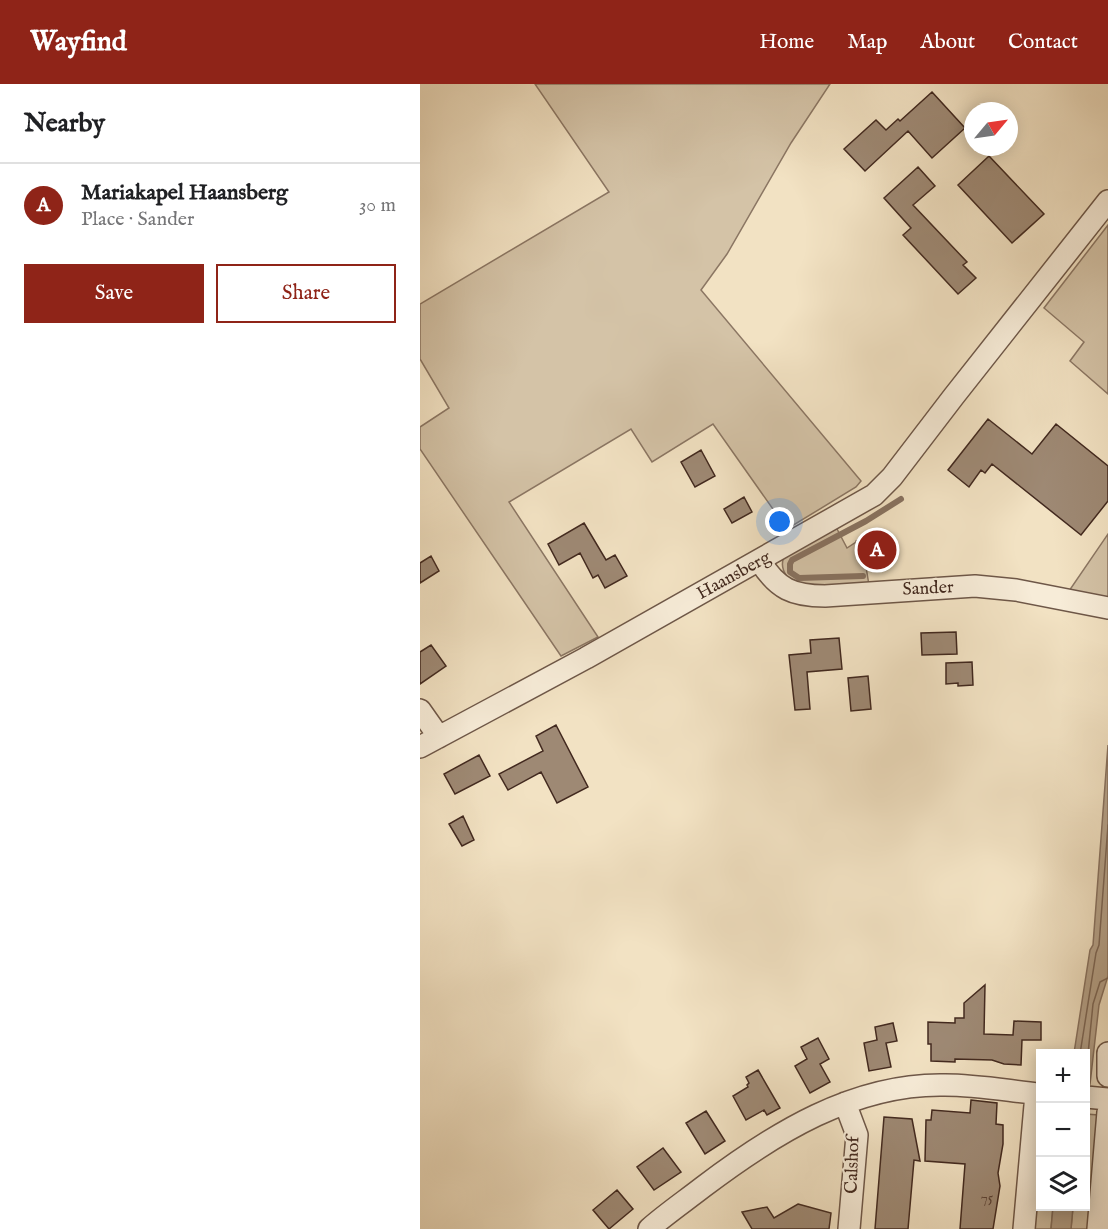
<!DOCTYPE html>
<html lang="en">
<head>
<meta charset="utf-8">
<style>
  :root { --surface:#fff; --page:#f2f2f2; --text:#202124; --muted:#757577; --line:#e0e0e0; --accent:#8f2418 }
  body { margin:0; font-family:"IM FELL English",serif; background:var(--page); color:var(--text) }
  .controls { position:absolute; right:18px; bottom:18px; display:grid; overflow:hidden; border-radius:0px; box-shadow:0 3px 15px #0003 }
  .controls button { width:54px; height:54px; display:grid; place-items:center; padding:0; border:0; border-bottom:2px solid var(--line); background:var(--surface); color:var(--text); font:30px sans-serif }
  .compass { position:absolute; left:544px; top:18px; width:54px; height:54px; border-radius:50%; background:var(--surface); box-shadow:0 3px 15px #0003; rotate:61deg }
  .you { position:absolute; left:360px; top:438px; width:21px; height:21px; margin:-15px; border:4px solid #fff; border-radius:50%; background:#1a73e8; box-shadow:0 0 0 9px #1a73e833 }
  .badge { display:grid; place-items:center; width:39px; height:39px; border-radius:50%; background:var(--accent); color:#fff; font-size:20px; font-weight:700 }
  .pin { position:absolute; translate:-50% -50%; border:3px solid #fff; box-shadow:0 2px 6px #0006 }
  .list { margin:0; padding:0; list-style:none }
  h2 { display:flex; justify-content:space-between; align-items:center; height:78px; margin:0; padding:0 24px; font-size:26px }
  h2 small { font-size:20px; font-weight:400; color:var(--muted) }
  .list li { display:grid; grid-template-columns:39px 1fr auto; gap:18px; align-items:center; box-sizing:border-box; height:84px; padding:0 24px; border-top:2px solid var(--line) }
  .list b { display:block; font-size:22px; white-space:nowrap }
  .list p { margin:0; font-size:20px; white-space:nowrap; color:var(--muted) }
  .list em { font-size:20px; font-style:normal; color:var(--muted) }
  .actions { display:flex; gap:12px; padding:18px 24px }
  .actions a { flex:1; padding:14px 0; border:2px solid var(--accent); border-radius:0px; text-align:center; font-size:21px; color:var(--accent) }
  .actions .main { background:var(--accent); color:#fff }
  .icon { flex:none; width:33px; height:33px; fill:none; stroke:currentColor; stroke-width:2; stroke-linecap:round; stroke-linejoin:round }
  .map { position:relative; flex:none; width:688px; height:1145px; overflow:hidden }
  header { display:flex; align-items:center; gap:36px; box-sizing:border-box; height:84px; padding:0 30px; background:var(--accent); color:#fff }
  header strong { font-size:28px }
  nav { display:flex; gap:33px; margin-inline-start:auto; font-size:21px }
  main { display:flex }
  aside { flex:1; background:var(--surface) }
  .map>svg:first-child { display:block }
  .green { fill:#d4c3a7; stroke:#8b7663; stroke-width:1.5 }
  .water { fill:#b6a38b; stroke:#887260; stroke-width:1.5 }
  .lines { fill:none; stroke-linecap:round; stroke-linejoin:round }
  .shore { stroke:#7c6655; stroke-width:1.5 }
  .stream { stroke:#887260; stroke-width:6 }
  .building { fill:#9e8974; stroke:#42291f; stroke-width:1.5 }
  .street-casing { stroke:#6e5748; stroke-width:24 }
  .street { stroke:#f7ecd8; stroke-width:21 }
  .labels { text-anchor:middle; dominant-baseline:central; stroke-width:4.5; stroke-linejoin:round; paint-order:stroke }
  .number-label { font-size:15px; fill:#594134 }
  .street-label { font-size:18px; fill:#42291f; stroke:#f7ecd8 }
</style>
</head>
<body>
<header>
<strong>Wayfind</strong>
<nav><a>Home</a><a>Map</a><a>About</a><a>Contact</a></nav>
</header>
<main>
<aside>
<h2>Nearby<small></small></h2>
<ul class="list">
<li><span class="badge">A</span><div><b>Mariakapel Haansberg</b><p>Place · Sander</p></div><em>30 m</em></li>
</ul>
<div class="actions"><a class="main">Save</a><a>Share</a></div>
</aside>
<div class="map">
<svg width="688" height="1145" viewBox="0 0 688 1145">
  <rect width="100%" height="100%" fill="#f2e2c3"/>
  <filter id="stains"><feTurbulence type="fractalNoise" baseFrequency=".00333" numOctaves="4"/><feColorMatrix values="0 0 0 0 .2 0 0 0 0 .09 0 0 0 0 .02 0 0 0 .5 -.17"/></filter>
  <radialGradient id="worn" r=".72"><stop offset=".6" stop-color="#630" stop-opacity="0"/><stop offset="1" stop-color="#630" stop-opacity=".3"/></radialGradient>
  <!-- green -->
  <path class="green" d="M115 0H410L371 59 307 170 281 206 441 397 436 403 367 445 293 340 232 378 211 345 89 418 178 553 141 572 0 365V343L29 324 0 275V220L189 108Z
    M688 141V310L650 277 664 258 624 224Z
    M416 443 427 464 436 458V457L444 454V459H442L449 501C433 502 400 506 386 504 371 501 358 487 364 473Z
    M688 450V515L649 507Z
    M620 1028V1122L633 1123 631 1145H610Z
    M666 1030 678 1031 671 1145H651L653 1123 666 1122Z"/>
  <!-- water -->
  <path class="water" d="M688 661V892L679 921 670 1000 666 999V970L654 969 670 866 673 861Z
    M633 1123H653L651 1145H631Z"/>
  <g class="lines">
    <!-- shore -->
    <path class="shore" d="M660 970 676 869 679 861 688 741
      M666 990 673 920 680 898 688 894"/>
    <!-- stream -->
    <path class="stream" d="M443 492 379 494 370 488V480L372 476 446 437 481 415"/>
  </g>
  <!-- building -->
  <path class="building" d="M512 8 545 44 512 74 488 47 445 87 424 65 456 36 466 46 478 35 480 37Z
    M569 72 624 130 592 159 538 101Z
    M498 83 515 102 493 121 547 178 543 181 556 194 538 210 483 151 491 144 464 114Z
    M568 335 612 370 636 340 688 382V417L661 451 572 380 565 389 561 386 549 403 528 386Z
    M281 366 295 392 275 403 261 378Z
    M324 413 332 428 312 439 304 425Z
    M164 439 186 476 195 471 207 492 185 504 178 491 173 494 160 469 139 481 128 460Z
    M11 472 19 487 0 499V479Z
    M536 548 537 570 502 571 501 549Z
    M419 554 422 585 387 588 390 625 375 626 369 571 391 569 390 556Z
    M11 561 26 582 0 600V568Z
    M552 578 553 601 538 602V599L526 600V579Z
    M448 592 451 625 431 627 428 594Z
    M136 641 168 703 137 719 121 688 88 706 79 690 123 667 116 652Z
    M59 671 70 692 35 710 24 690Z
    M43 732 54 756 42 762 29 740Z
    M565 901 564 950 593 951 594 937 621 938V956H602L601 981 584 980 572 976 535 975V978L511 977V960H508V938L535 939V934H544V919Z
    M473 939 477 957 466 959 471 983 449 987 444 959 457 956 455 943Z
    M398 954 409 975 400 980 410 998 390 1009 375 982 387 975 381 963Z
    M338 986 360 1024 347 1031 344 1026 326 1036 313 1012 328 1003 327 1001 329 999 326 993Z
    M551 1016 577 1019 576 1040 583 1041V1060L578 1089 580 1102 573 1145H540L545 1080 505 1077 506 1036H511L512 1026 550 1029Z
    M286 1027 305 1057 285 1070 266 1039Z
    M464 1033 492 1035 500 1077 494 1076 488 1145H455Z
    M243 1064 261 1088 234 1106 217 1083Z
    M197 1106 213 1125 189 1145 173 1126Z
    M378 1120 411 1129 409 1145H332L322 1128 347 1123 354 1134Z"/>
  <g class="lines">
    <!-- street casing -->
    <g class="street-casing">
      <path id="street" d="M340 477C357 505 373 512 405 512L555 502 596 506 688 524
        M0 626 19 653
        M0 663 166 574 454 411 472 393 534 312 688 117
        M688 969V992
        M666 1013 688 1015
        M425 1019 437 1051 429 1145
        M229 1145C246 1130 265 1117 283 1103 353 1050 434 999 525 1001 557 1001 589 1007 620 1010
        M604 1145 616 1010
        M678 1145 688 1028"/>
    </g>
    <!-- street -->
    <use href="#street" class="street"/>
  </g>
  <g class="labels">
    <!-- number labels -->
    <g class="number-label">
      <text x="567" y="1113">75</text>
    </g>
    <!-- street labels -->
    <g class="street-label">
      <text transform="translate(314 492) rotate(-29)">Haansberg</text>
      <text transform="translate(508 505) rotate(-3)">Sander</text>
      <text transform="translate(433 1081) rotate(-88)">Calshof</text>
    </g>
  </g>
  <rect width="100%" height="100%" filter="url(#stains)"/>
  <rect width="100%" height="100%" fill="url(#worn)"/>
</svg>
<div class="controls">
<button>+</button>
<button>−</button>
<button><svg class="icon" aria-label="layers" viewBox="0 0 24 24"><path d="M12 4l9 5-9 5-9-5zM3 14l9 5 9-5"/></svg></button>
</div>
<svg class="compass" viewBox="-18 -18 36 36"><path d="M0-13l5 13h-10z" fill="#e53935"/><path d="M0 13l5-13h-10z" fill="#757577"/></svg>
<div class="you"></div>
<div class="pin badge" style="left:457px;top:466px">A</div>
</div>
</main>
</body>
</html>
